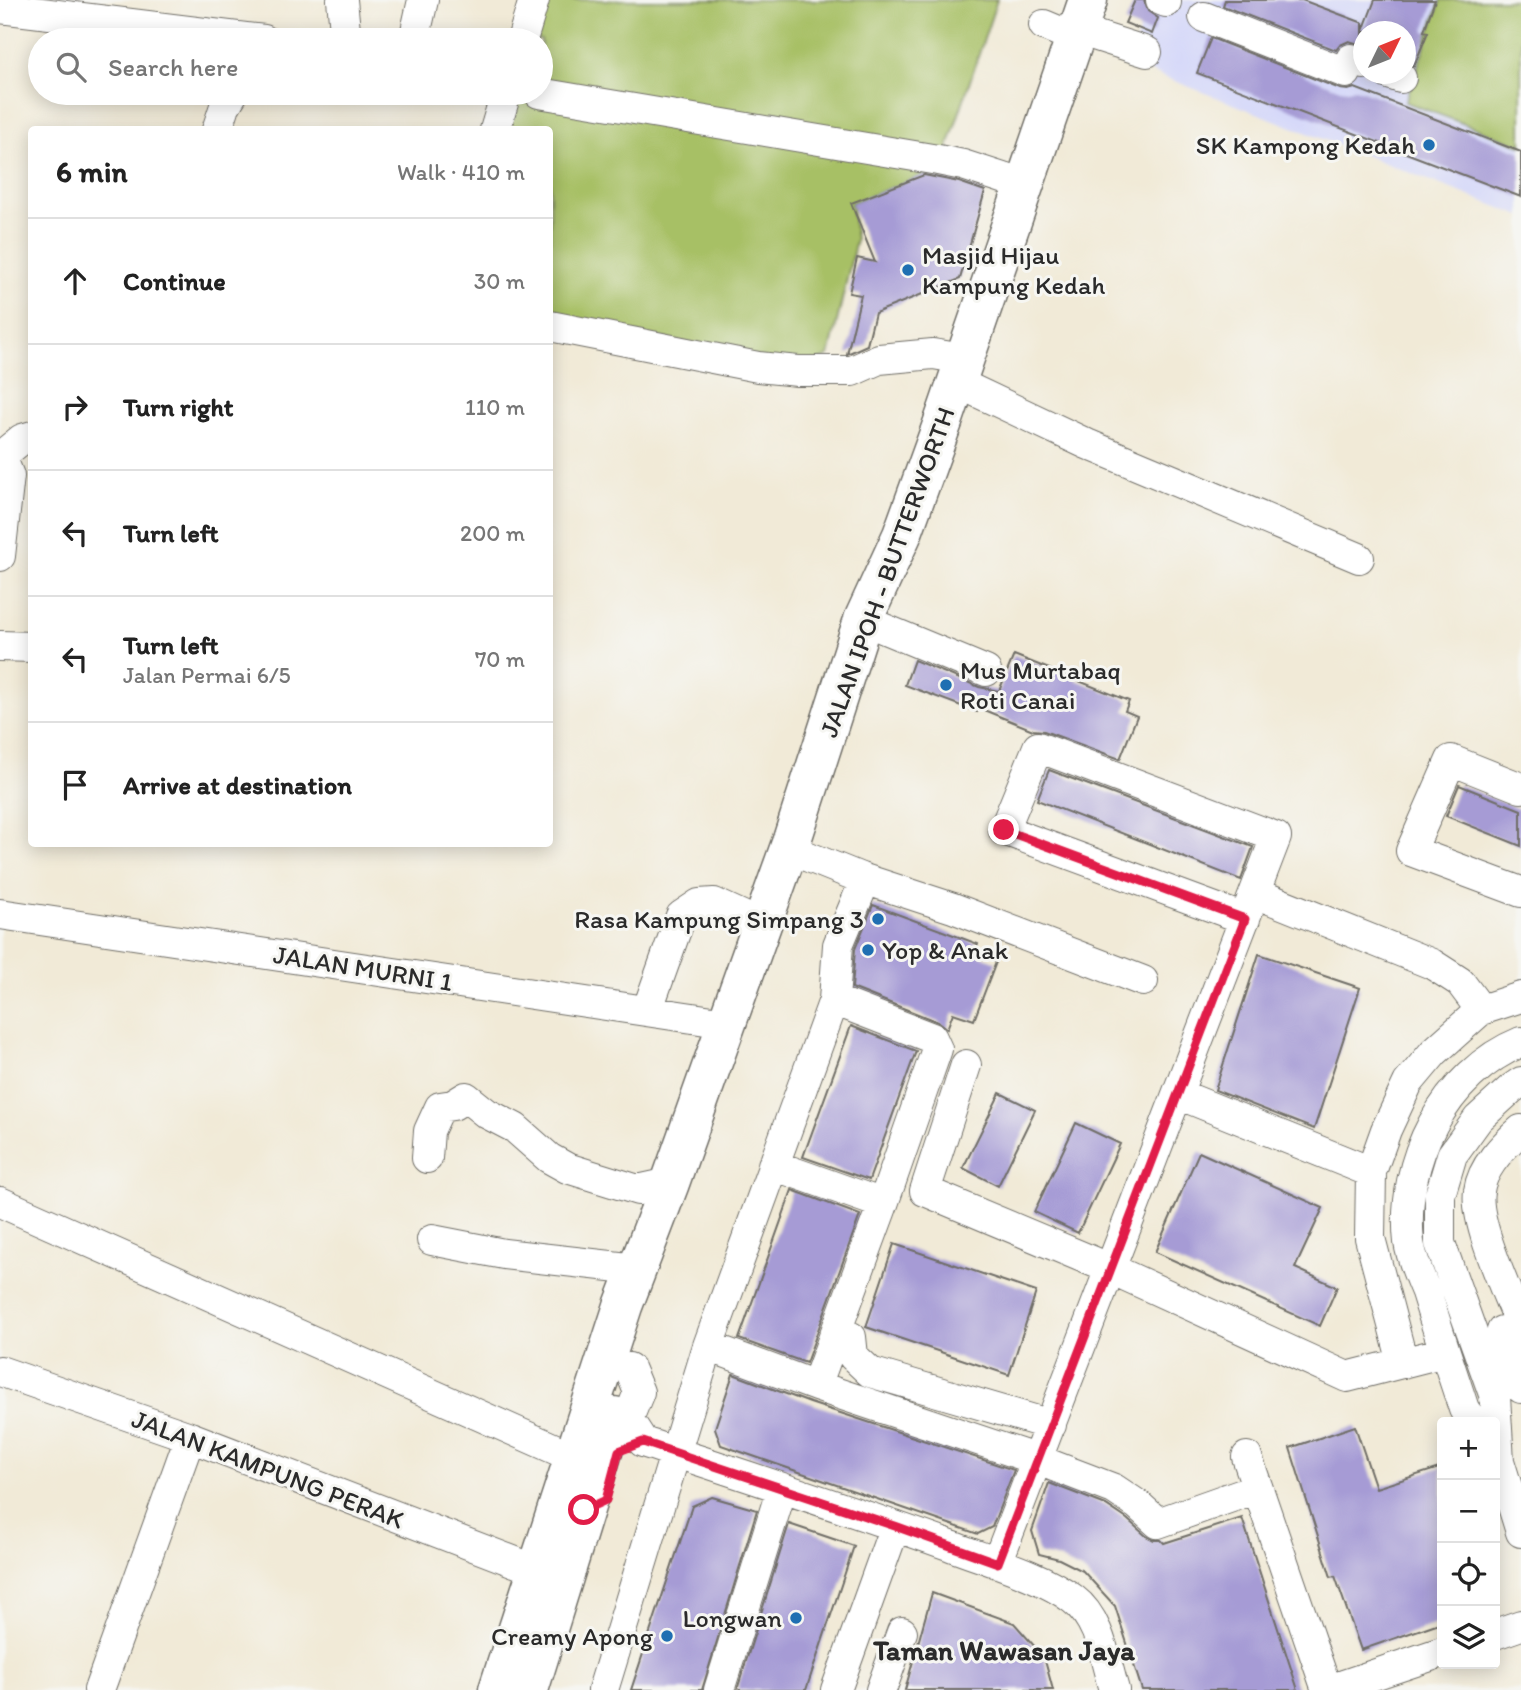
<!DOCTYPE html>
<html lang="en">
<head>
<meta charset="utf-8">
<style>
  :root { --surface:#fff; --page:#f2f2f2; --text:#222; --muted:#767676; --line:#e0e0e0 }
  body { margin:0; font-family:Itim,sans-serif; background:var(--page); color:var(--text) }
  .controls { position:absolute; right:21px; bottom:21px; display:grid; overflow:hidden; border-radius:7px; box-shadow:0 4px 18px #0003 }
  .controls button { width:63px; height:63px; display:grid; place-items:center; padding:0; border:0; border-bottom:2px solid var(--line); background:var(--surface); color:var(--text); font:35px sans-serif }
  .compass { position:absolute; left:1353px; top:21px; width:63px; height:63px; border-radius:50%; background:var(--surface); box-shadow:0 4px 18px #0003; rotate:47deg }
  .stop { position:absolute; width:21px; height:21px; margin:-16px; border:5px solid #e11d48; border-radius:50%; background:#fff }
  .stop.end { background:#e11d48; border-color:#fff; box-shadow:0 2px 7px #0008 }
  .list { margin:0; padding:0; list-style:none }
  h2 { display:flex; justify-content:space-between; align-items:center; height:91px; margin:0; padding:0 28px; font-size:30px }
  h2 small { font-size:23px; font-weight:400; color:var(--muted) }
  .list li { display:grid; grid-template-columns:46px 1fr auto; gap:21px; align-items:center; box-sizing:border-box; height:126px; padding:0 28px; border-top:2px solid var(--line) }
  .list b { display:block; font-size:26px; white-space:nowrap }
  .list p { margin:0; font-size:23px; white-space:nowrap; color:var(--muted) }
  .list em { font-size:23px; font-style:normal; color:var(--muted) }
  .icon { flex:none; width:38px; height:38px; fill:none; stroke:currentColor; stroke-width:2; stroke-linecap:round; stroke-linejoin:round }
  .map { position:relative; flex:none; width:1521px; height:1690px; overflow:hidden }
  .search { position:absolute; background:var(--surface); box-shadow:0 4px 18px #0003; left:28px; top:28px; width:525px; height:77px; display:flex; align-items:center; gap:18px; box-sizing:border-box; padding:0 24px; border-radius:38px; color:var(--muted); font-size:26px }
  .panel { position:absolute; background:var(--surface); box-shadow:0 4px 18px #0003; left:28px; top:126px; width:525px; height:721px; border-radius:7px }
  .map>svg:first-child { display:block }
  .built { fill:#d5d8f9; fill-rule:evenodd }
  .green { fill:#a7c065; stroke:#697648; stroke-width:2 }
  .building { fill:#a69bd5 }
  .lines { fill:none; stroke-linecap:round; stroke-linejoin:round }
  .minor-casing { stroke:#706e67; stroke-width:32 }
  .highway-casing { stroke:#706e67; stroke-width:41 }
  .minor { stroke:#fff; stroke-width:30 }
  .highway { stroke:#fff; stroke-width:38 }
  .route { stroke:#e11d48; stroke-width:9 }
  .poi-dot { fill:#1f6fb2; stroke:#f6f6f2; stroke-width:2.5 }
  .labels { text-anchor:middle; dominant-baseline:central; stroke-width:6; stroke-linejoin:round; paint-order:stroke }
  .poi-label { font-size:26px; fill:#2b2b2b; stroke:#f6f6f2; text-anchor:end }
  .street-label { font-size:26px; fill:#2b2b2b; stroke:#f6f6f2 }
  .neighbourhood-label { font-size:28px; font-weight:bold; fill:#2b2b2b; stroke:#f6f6f2 }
</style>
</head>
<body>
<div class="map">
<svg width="1521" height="1690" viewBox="0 0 1521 1690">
  <rect width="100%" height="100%" fill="#f6f6f2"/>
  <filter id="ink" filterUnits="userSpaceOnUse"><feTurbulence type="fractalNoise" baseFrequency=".0143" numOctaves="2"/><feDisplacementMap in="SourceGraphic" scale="14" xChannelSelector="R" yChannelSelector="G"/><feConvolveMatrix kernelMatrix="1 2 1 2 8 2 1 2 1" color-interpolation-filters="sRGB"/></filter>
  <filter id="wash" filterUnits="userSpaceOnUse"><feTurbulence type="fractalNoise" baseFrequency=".00686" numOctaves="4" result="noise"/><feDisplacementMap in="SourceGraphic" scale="28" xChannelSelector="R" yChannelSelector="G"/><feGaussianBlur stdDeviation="1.57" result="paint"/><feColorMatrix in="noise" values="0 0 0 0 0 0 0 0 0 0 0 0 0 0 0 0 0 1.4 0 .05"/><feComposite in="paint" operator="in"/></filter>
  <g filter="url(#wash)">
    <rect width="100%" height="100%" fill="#f1ead7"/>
    <!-- built -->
    <path class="built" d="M1151 0H1473L1521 18V216L1128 63ZM1364 32H1406V74H1364Z"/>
    <!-- green -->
    <path class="green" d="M539 0H997L949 144 947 167 851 203 856 240 829 356 807 366 550 318V130H502L513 93H541V40H528Z
      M1441 0H1521V145L1405 102Z"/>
    <g id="blocks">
      <!-- building -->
      <path class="building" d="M1135 0H1144L1148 11 1158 18 1152 34 1125 23Z
        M1225 0H1302L1363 23V31L1375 0H1435L1424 31 1428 32 1414 66 1405 61V32H1363V45L1349 41 1340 45 1336 50 1223 6Z
        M1211 38 1340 89 1348 90 1355 88 1521 152V197L1197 73Z
        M924 175 959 182 985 191 960 279 875 313 867 345 847 354 861 295 849 293 857 258 875 262 851 203Z
        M1014 655 1129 701 1125 711 1137 716 1120 759 1044 731 1033 730 979 708 977 712 905 685 914 660 979 687 999 691Z
        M1049 770 1253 847 1241 880 1037 800Z
        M1459 785 1521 810V846L1446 816Z
        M873 905 978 944 975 953 996 962 974 1020 953 1013 947 1029 938 1022 852 988 855 949Z
        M1259 954 1360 988 1314 1129 1215 1090Z
        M851 1026 916 1051 869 1180 803 1157Z
        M1000 1093 1035 1110 998 1186 963 1168Z
        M1076 1123 1120 1144 1078 1233 1034 1212Z
        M1199 1152 1323 1208 1295 1268 1337 1287 1320 1326 1155 1252Z
        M792 1190 860 1215 806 1363 739 1339Z
        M894 1244 1036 1292 1009 1375 866 1327Z
        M733 1374 810 1403 1014 1470 992 1527 978 1534 721 1445 715 1428Z
        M1355 1426 1376 1488 1442 1467V1622L1361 1650 1335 1576 1331 1577 1290 1448Z
        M1049 1483 1106 1505 1127 1519 1146 1536 1154 1540H1161L1164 1543 1242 1518 1298 1690H1142L1115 1606 1083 1571 1059 1559 1039 1554 1032 1531Z
        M712 1497 757 1510 702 1690H631L692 1506Z
        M789 1524 854 1546 806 1690H737Z
        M932 1593 1014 1623 1044 1657 1053 1690H905Z"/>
    </g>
  </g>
  <g filter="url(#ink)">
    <use href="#blocks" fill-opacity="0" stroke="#706e67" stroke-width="2"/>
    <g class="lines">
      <!-- minor casing -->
      <g class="minor-casing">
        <path id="minor" d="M342 0 346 40
          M1161 0 1166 2
          M0 8 264 40
          M1204 17 1346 73 1351 59 1364 64
          M1044 25 1075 38
          M1078 30 1147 52
          M414 40 423 0
          M522 40 534 0
          M1389 74 1401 78
          M539 93 938 160 963 165 1024 185
          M217 130 225 106 233 93
          M495 130 506 93
          M550 326 758 367 798 371H852L879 359 933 354 964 359
          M956 382 1087 444 1359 558
          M1 456 22 439 32 436
          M0 556 9 476 1 456
          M863 620 986 671
          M0 646 32 647
          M1521 788 1451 760 1411 851 1521 892
          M789 849 861 878 953 908 1143 981
          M1255 893 1432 964 1460 982 1481 1010
          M0 914 726 1023
          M834 1000 932 1038 937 1049 883 1204
          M647 1011 681 916 699 904 714 903 762 925
          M966 1065 925 1191 1111 1269 1347 1377 1445 1352
          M1521 1082 1511 1089 1478 1119 1452 1155 1440 1195V1243L1495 1397 1499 1461 1521 1532
          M1178 1094 1371 1172
          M427 1158 429 1131 440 1107 453 1105 466 1097 486 1113 515 1128 549 1158 567 1168 638 1190 670 1183
          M773 1165 883 1204 816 1386
          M0 1202 573 1457
          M432 1240 504 1254 637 1269
          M1520 1325C1508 1294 1474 1222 1479 1191 1482 1167 1504 1145 1521 1130
          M1502 1331 1521 1388
          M851 1337 853 1356 870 1372 1051 1425
          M708 1346 816 1386 1038 1460 1114 1489 1138 1505 1158 1523 1257 1488
          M1403 1363 1370 1238 1371 1172 1386 1130 1408 1083 1434 1052 1481 1010 1521 997
          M629 1368 639 1392 628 1419 643 1442C746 1476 849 1509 951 1546 987 1560 1043 1576 1073 1599 1100 1619 1105 1660 1114 1690
          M0 1371 190 1437 536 1570
          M1473 1422 1464 1409C1451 1370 1438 1331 1426 1292 1420 1277 1411 1258 1409 1242 1400 1162 1445 1073 1521 1042
          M1247 1457 1327 1690
          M997 1563 1276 837 1038 747 1004 830 1245 919
          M1495 1634 1521 1625
          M99 1690 190 1437
          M603 1690 708 1346 834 1000 838 945 863 885 861 878
          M719 1690 782 1488
          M836 1690 895 1526
          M881 1690 902 1632
          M1329 1690 1442 1652"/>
      </g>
      <!-- highway casing -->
      <g class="highway-casing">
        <path id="highway" d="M498 1690 623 1306 670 1183 792 840 863 620 902 535 943 422 1088 0
          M529 1690 614 1416"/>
      </g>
      <!-- minor -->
      <use href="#minor" class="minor"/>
      <!-- highway -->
      <use href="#highway" class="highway"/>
    </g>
  </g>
  <g class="lines" filter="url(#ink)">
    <!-- route -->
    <path class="route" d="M584 1510 606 1500 619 1451 643 1442 895 1526 998 1563 1245 919 1004 830"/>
  </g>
  <!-- markers -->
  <g class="poi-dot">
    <circle cx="1429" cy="145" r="7"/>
    <circle cx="908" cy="270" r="7"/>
    <circle cx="946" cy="685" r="7"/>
    <circle cx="878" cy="919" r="7"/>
    <circle cx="868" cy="950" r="7"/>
    <circle cx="796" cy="1618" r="7"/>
    <circle cx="667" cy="1636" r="7"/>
  </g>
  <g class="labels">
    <!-- poi labels -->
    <g class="poi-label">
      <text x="1415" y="145">SK Kampong Kedah</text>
      <text x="922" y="255" text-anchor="start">Masjid Hijau<tspan x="922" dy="30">Kampung Kedah</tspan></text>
      <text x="960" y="670" text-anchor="start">Mus Murtabaq<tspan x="960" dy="30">Roti Canai</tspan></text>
      <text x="864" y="919">Rasa Kampung Simpang 3</text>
      <text x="882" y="950" text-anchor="start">Yop &amp; Anak</text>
      <text x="782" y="1618">Longwan</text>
      <text x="653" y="1636">Creamy Apong</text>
    </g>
    <!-- street labels -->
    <g class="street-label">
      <text transform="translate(887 572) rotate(-70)">JALAN IPOH - BUTTERWORTH</text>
      <text transform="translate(363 968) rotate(9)">JALAN MURNI 1</text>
      <text transform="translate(268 1469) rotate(21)">JALAN KAMPUNG PERAK</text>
    </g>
    <!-- neighbourhood labels -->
    <g class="neighbourhood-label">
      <text x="1004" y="1650">Taman Wawasan Jaya</text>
    </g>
  </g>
</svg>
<div class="controls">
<button>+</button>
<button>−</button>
<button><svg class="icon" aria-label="locate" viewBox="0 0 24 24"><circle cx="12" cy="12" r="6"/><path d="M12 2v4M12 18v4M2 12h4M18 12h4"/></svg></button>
<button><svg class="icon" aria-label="layers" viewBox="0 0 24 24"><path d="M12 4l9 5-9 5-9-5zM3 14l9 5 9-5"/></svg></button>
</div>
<svg class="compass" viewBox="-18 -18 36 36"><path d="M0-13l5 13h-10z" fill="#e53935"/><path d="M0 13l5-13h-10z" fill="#767676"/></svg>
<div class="stop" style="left:584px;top:1510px"></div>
<div class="stop end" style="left:1004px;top:830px"></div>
<div class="search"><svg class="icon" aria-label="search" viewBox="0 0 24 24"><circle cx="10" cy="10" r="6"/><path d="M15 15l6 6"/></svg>Search here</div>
<section class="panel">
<h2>6 min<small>Walk · 410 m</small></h2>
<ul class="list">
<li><svg class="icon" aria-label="ahead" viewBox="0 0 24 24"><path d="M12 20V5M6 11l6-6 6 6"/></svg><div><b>Continue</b></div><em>30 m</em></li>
<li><svg class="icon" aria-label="right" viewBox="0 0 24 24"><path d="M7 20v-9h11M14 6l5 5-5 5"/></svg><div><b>Turn right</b></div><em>110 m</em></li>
<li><svg class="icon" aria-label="left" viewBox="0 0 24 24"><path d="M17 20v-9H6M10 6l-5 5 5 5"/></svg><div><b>Turn left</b></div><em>200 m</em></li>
<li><svg class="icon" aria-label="left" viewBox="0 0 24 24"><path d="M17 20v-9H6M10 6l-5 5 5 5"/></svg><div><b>Turn left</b><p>Jalan Permai 6/5</p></div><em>70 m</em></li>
<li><svg class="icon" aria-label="arrive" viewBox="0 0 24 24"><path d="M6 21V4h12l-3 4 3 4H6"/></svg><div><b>Arrive at destination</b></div></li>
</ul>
</section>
</div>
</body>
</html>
